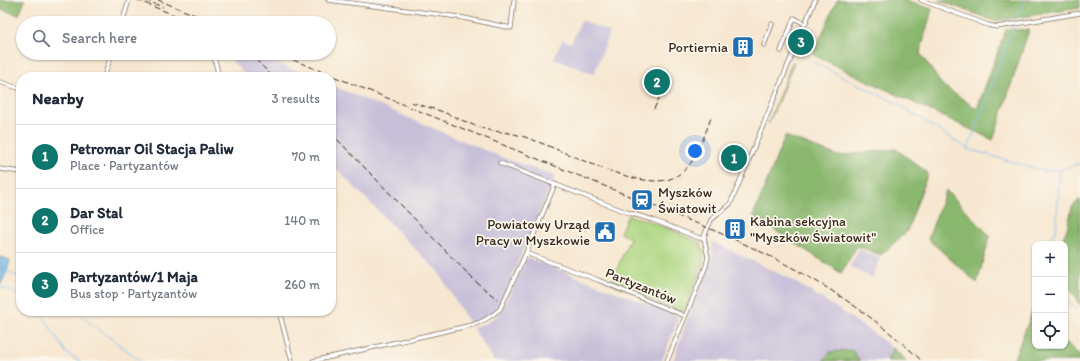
<!DOCTYPE html>
<html lang="en">
<head>
<meta charset="utf-8">
<style>
  :root { --surface:#fff; --page:#f6f6f7; --text:#1f2937; --muted:#747a83; --line:#e0e1e3; --accent:#0f766e }
  body { margin:0; font-family:Itim,sans-serif; background:var(--page); color:var(--text) }
  .controls { position:absolute; right:12px; bottom:12px; display:grid; overflow:hidden; border-radius:8px; box-shadow:0 1px 3px #0004 }
  .controls button { width:36px; height:36px; display:grid; place-items:center; padding:0; border:0; border-bottom:1px solid var(--line); background:var(--surface); color:var(--text); font:20px sans-serif }
  .you { position:absolute; left:695px; top:151px; width:14px; height:14px; margin:-10px; border:3px solid #fff; border-radius:50%; background:#1a73e8; box-shadow:0 0 0 6px #1a73e833 }
  .badge { display:grid; place-items:center; width:26px; height:26px; border-radius:50%; background:var(--accent); color:#fff; font-size:13px; font-weight:700 }
  .pin { position:absolute; translate:-50% -50%; border:2px solid #fff; box-shadow:0 1px 4px #0006 }
  .list { margin:0; padding:0; list-style:none }
  h2 { display:flex; justify-content:space-between; align-items:center; height:52px; margin:0; padding:0 16px; font-size:17px }
  h2 small { font-size:13px; font-weight:400; color:var(--muted) }
  .list li { display:grid; grid-template-columns:26px 1fr auto; gap:12px; align-items:center; box-sizing:border-box; height:64px; padding:0 16px; border-top:1px solid var(--line) }
  .list b { display:block; font-size:15px; white-space:nowrap }
  .list p { margin:0; font-size:13px; white-space:nowrap; color:var(--muted) }
  .list em { font-size:13px; font-style:normal; color:var(--muted) }
  .icon { flex:none; width:22px; height:22px; fill:none; stroke:currentColor; stroke-width:2; stroke-linecap:round; stroke-linejoin:round }
  .map { position:relative; flex:none; width:1080px; height:361px; overflow:hidden }
  .search { position:absolute; background:var(--surface); box-shadow:0 1px 3px #0004; left:16px; top:16px; width:320px; height:44px; display:flex; align-items:center; gap:10px; box-sizing:border-box; padding:0 14px; border-radius:22px; color:var(--muted); font-size:15px }
  .panel { position:absolute; background:var(--surface); box-shadow:0 1px 3px #0004; left:16px; top:72px; width:320px; height:244px; border-radius:16px }
  .map>svg:first-child { display:block }
  .industrial { fill:#c7c0d9 }
  .green { fill:#add680; stroke:#74804f }
  .forest { fill:#8ab76e; stroke:#627046 }
  .water { fill:#77baed; stroke:#597286 }
  .lines { fill:none; stroke-linecap:round; stroke-linejoin:round }
  .stream { stroke:#77baed; stroke-width:1 }
  .minor-casing { stroke:#7d6c5c; stroke-width:5 }
  .minor { stroke:#fff; stroke-width:3.5 }
  .rail { stroke:#3b2a1e; stroke-width:1; stroke-dasharray:6 3; stroke-linecap:butt }
  .labels { text-anchor:middle; dominant-baseline:central; stroke-width:3.5; stroke-linejoin:round; paint-order:stroke }
  .poi-label { font-size:14px; fill:#3b2a1e; stroke:#fbf7ec; text-anchor:end }
  .street-label { font-size:14px; fill:#3b2a1e; stroke:#fbf7ec }
</style>
</head>
<body>
<div class="map">
<svg width="1080" height="361" viewBox="0 0 1080 361">
  <rect width="100%" height="100%" fill="#fbf7ec"/>
  <filter id="ink" filterUnits="userSpaceOnUse"><feTurbulence type="fractalNoise" baseFrequency=".025" numOctaves="2"/><feDisplacementMap in="SourceGraphic" scale="8" xChannelSelector="R" yChannelSelector="G"/><feConvolveMatrix kernelMatrix="1 2 1 2 8 2 1 2 1" color-interpolation-filters="sRGB"/></filter>
  <filter id="wash" filterUnits="userSpaceOnUse"><feTurbulence type="fractalNoise" baseFrequency=".012" numOctaves="4" result="noise"/><feDisplacementMap in="SourceGraphic" scale="16" xChannelSelector="R" yChannelSelector="G"/><feGaussianBlur stdDeviation="0.9" result="paint"/><feColorMatrix in="noise" values="0 0 0 0 0 0 0 0 0 0 0 0 0 0 0 0 0 1.4 0 .05"/><feComposite in="paint" operator="in"/></filter>
  <g filter="url(#wash)">
    <rect width="100%" height="100%" fill="#f7e7d0"/>
    <!-- industrial -->
    <path class="industrial" d="M581 20 610 32 594 74 554 59 562 40 571 43Z
      M251 53 275 62 311 77H247L230 59Z
      M331 85 506 159 555 176 503 297 498 306 490 316 469 323 436 268 433 267 331 163Z
      M713 242 788 278 837 308 884 341 906 361H673L691 308 712 257Z
      M859 249 880 259 872 278 850 267Z
      M527 258H529L676 315 678 319 662 361H494L472 327 487 323 499 314Z"/>
    <!-- green -->
    <path class="green" d="M794 62 769 123 768 124 792 63Z
      M628 215 652 222 701 243 704 254 703 264 685 309 683 311H680L641 295 639 292 636 291V289L633 288 625 289 611 283 630 238 620 233Z"/>
    <!-- forest -->
    <path class="forest" d="M0 0H25L19 15 0 9Z
      M837 0H904L932 9 920 53 942 85 977 109 1006 29 1029 30 993 140 813 55Z
      M938 0H1080V8L995 21Z
      M785 136 838 156 896 149 928 173 907 231 881 255 857 246 841 273 753 216Z
      M946 190 990 236 977 283 928 239Z
      M1080 199V305L1065 281V244H1060L1067 229 1072 207Z
      M1033 310 1035 312V346H1065V341L1080 356V361H1013Z
      M893 348 907 361H887Z
      M852 350 860 361H823L830 352Z"/>
    <!-- water -->
    <path class="water" d="M0 257 10 260 7 271 1 284 0 283Z"/>
    <g class="lines">
      <!-- stream -->
      <path class="stream" d="M1015 22 1024 0
        M813 62 896 103 968 149 1044 171 1060 170 1080 163
        M968 149 1014 25
        M1046 244 1056 231 1060 170
        M7 271 21 278
        M0 286 21 296
        M1065 299 1080 311
        M40 311 67 354 80 361
        M77 311C96 330 120 343 140 361"/>
    </g>
  </g>
  <g filter="url(#ink)">
    <g class="lines">
      <!-- minor casing -->
      <g class="minor-casing">
        <path id="minor" d="M328 0 459 17 511 28 514 0
          M921 0 988 25 997 27 1080 13
          M122 23 129 0
          M764 45 772 24
          M781 51 794 18 805 24
          M213 53 219 77
          M104 77 112 53
          M0 82 21 89
          M500 163 626 212 653 220 699 238H704
          M0 169 21 172
          M526 253 598 280 685 316
          M279 311 292 361
          M313 361 472 325C483 322 491 317 500 309L526 253 555 184
          M667 361 706 266 708 257 704 238 705 234 711 220 730 204 735 193 815 0"/>
      </g>
      <!-- minor -->
      <use href="#minor" class="minor"/>
      <!-- rail -->
      <path class="rail" d="M137 0 194 23
        M145 0 163 7
        M158 0 215 23
        M249 53 273 77
        M276 53 708 228C791 263 856 299 922 361
        M411 102C422 106 433 108 443 112 458 118 473 126 488 130 498 132 508 132 518 135 556 145 634 191 670 179 695 170 702 141 711 118
        M654 109 659 98
        M331 133 476 282 497 299"/>
    </g>
  </g>
  <!-- icons -->
  <defs>
    <g id="building-square" transform="scale(1.15)"><rect x="-9" y="-9" width="18" height="18" rx="4" fill="#1f6fb2" stroke="#fbf7ec"/><path d="M-4-6H4V6H1V3H-1V6H-4ZM-2.5-4.3h1.7v1.8h-1.7ZM.8-4.3h1.7v1.8H.8ZM-2.5-1h1.7V.8h-1.7ZM.8-1h1.7V.8H.8Z" fill="#fff"/></g>
    <g id="station-square" transform="scale(1.15)"><rect x="-9" y="-9" width="18" height="18" rx="4" fill="#1f6fb2" stroke="#fbf7ec"/><path d="M-3-6H3Q5-6 5-4V2Q5 4 3 4L4.5 6H3L1.5 4h-3L-3 6H-4.5L-3 4Q-5 4-5 2V-4Q-5-6-3-6ZM-3.5-4v3h7v-3ZM-3.5 1v1.5H-2V1ZM2 1v1.5H3.5V1Z" fill="#fff"/></g>
    <g id="civic-square" transform="scale(1.15)"><rect x="-9" y="-9" width="18" height="18" rx="4" fill="#1f6fb2" stroke="#fbf7ec"/><path d="M-.6-6.5H3V-4.5H.6V-3L4-1V1h2V6H-6V1h2V-1L-.6-3ZM-1.2 2.5V6h2.4V2.5Z" fill="#fff"/></g>
  </defs>
  <g fill-rule="evenodd">
    <use href="#building-square" x="743" y="47"/>
    <use href="#station-square" x="642" y="200"/>
    <use href="#building-square" x="735" y="229"/>
    <use href="#civic-square" x="605" y="232"/>
  </g>
  <g class="labels">
    <!-- poi labels -->
    <g class="poi-label">
      <text x="728" y="47">Portiernia</text>
      <text x="658" y="192" text-anchor="start">Myszków<tspan x="658" dy="16">Światowit</tspan></text>
      <text x="750" y="221" text-anchor="start">Kabina sekcyjna<tspan x="750" dy="16">"Myszków Światowit"</tspan></text>
      <text x="590" y="224">Powiatowy Urząd<tspan x="590" dy="16">Pracy w Myszkowie</tspan></text>
    </g>
    <!-- street labels -->
    <g class="street-label">
      <text transform="translate(641 286) rotate(22)">Partyzantów</text>
    </g>
  </g>
</svg>
<div class="controls">
<button>+</button>
<button>−</button>
<button><svg class="icon" aria-label="locate" viewBox="0 0 24 24"><circle cx="12" cy="12" r="6"/><path d="M12 2v4M12 18v4M2 12h4M18 12h4"/></svg></button>
</div>
<div class="you"></div>
<div class="pin badge" style="left:734px;top:158px">1</div>
<div class="pin badge" style="left:657px;top:82px">2</div>
<div class="pin badge" style="left:801px;top:42px">3</div>
<div class="search"><svg class="icon" aria-label="search" viewBox="0 0 24 24"><circle cx="10" cy="10" r="6"/><path d="M15 15l6 6"/></svg>Search here</div>
<section class="panel">
<h2>Nearby<small>3 results</small></h2>
<ul class="list">
<li><span class="badge">1</span><div><b>Petromar Oil Stacja Paliw</b><p>Place · Partyzantów</p></div><em>70 m</em></li>
<li><span class="badge">2</span><div><b>Dar Stal</b><p>Office</p></div><em>140 m</em></li>
<li><span class="badge">3</span><div><b>Partyzantów/1 Maja</b><p>Bus stop · Partyzantów</p></div><em>260 m</em></li>
</ul>
</section>
</div>
</body>
</html>
